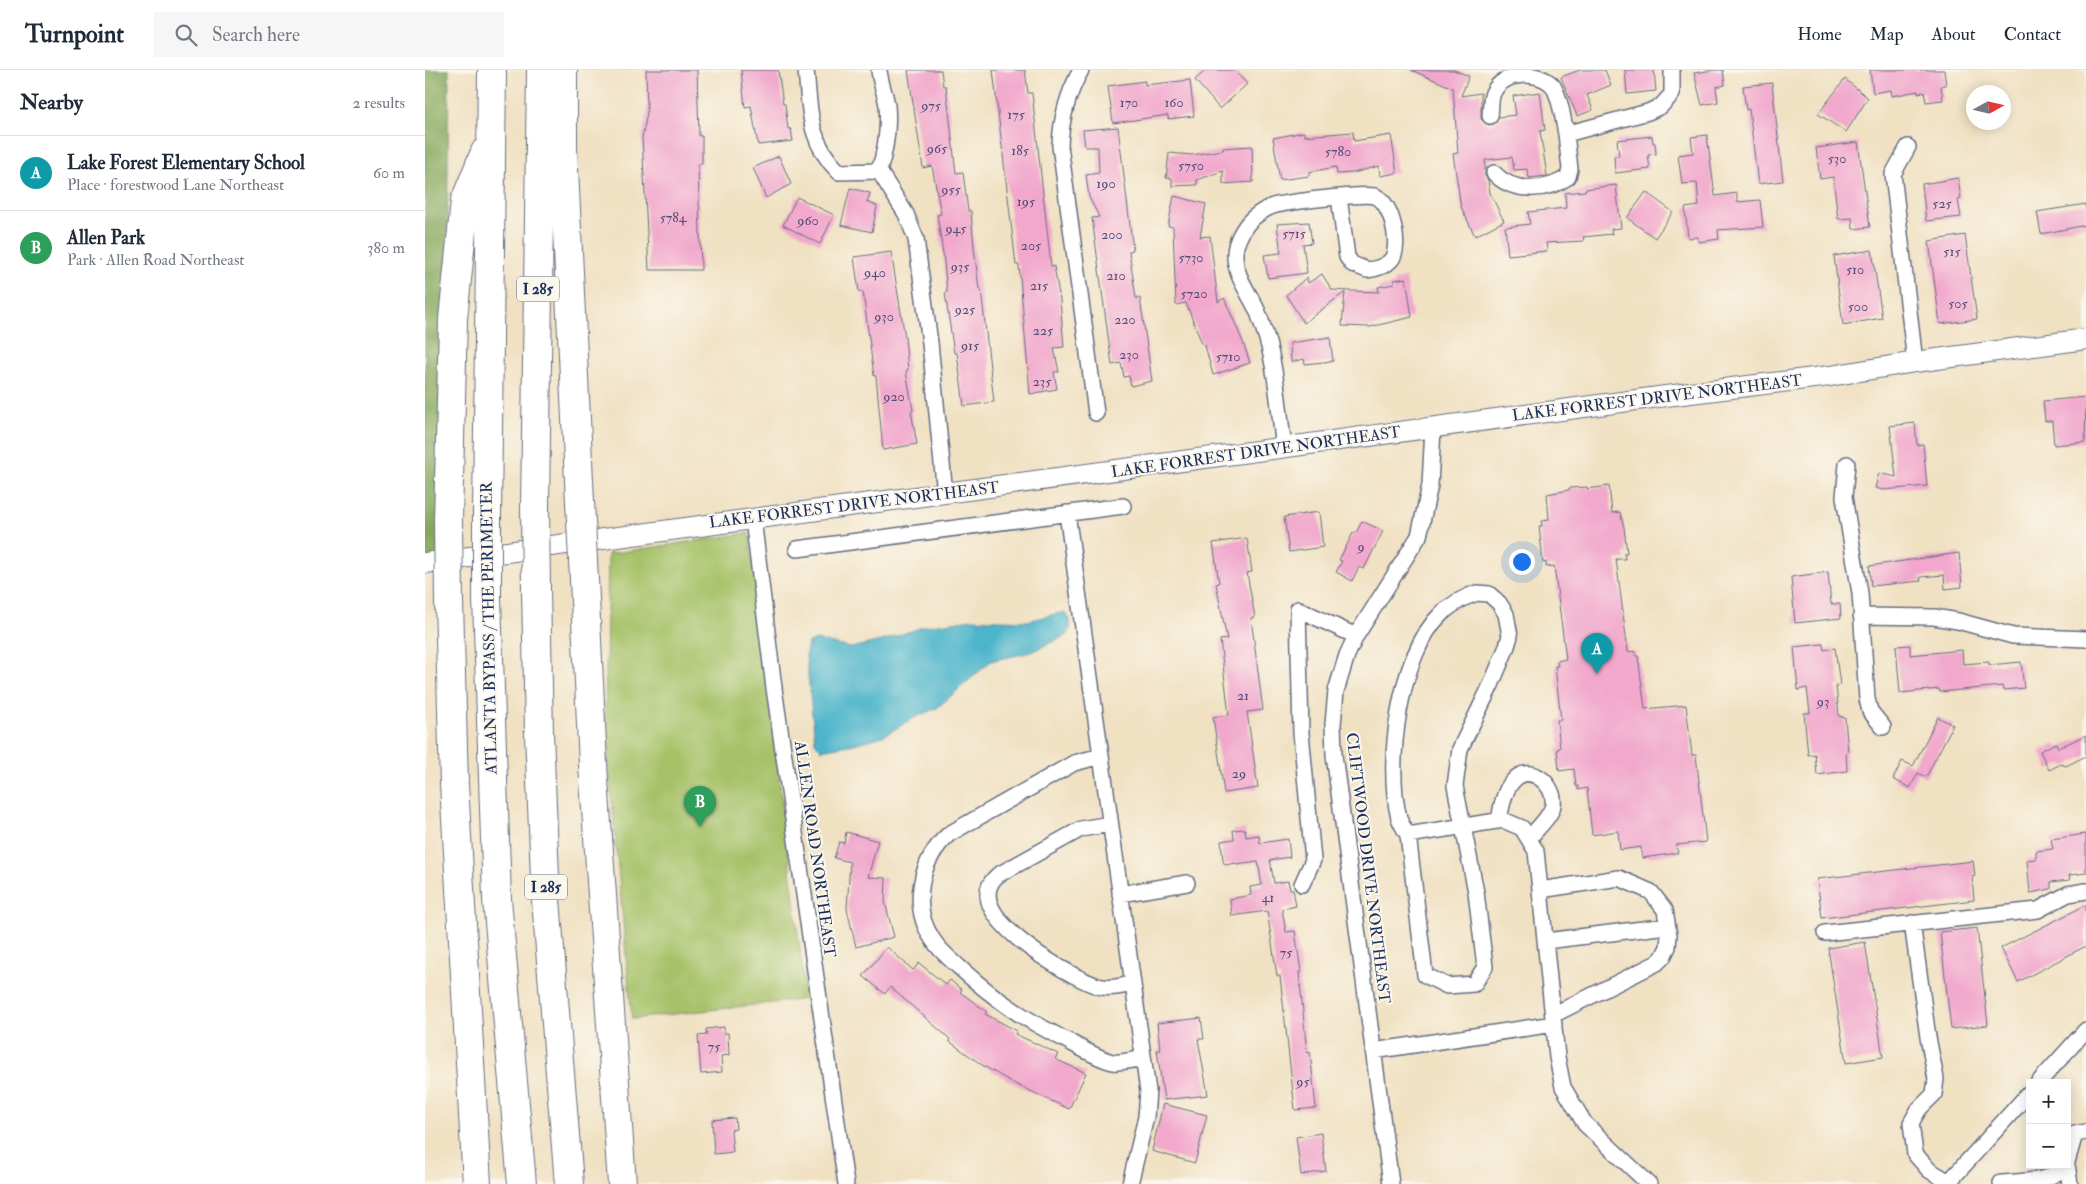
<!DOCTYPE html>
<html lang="en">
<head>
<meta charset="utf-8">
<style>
  :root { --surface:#fff; --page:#f6f6f7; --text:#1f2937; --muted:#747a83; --line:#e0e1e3; --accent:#7c3aed }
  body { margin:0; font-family:"IM FELL Double Pica",serif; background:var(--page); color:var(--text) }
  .controls { position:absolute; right:15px; bottom:15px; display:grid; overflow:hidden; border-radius:0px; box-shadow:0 2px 12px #0003 }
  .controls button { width:45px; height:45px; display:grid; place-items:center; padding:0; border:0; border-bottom:1px solid var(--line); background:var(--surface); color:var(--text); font:25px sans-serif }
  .compass { position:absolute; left:1541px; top:15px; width:45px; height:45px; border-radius:50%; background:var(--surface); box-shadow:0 2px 12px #0003; rotate:82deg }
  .you { position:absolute; left:1096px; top:491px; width:18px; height:18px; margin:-12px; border:4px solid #fff; border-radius:50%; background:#1a73e8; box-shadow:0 0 0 8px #1a73e833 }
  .badge { display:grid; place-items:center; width:32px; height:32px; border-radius:50%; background:var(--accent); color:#fff; font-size:16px; font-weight:700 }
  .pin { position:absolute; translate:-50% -41px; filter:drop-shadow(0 1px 2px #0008) }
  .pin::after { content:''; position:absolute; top:26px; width:18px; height:15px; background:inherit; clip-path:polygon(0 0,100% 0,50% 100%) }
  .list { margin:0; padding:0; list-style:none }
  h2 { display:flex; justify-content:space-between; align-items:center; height:65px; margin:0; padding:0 20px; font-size:21px }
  h2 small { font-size:16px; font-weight:400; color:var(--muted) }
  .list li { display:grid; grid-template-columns:32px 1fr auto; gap:15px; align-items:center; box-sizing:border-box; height:75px; padding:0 20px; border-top:1px solid var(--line) }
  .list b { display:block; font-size:19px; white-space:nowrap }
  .list p { margin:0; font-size:16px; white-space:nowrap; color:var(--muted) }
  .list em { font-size:16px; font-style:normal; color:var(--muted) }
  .icon { flex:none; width:28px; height:28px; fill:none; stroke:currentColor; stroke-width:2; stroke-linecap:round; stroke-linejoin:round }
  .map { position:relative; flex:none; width:1661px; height:1114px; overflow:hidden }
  header { display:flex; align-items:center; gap:30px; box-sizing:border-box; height:70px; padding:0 25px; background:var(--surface); border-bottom:1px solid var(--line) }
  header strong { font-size:24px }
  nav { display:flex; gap:28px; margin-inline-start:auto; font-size:18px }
  .search { width:350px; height:45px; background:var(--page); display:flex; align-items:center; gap:12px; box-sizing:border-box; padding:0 18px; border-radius:0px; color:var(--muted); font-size:19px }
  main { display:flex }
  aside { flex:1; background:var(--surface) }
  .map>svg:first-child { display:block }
  .green { fill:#a6c168; stroke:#607863 }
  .forest { fill:#84a75c; stroke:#506b5d }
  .water { fill:#4db5cb; stroke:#347294 }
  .building { fill:#f1a8cc }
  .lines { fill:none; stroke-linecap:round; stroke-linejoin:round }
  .minor-casing { stroke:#666d81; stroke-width:18 }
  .tertiary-casing { stroke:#666d81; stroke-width:22 }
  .motorway-casing { stroke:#666d81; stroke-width:30 }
  .minor { stroke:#fff; stroke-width:15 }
  .tertiary { stroke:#fff; stroke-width:20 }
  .motorway { stroke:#fff; stroke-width:28 }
  .motorway-bridge-casing { stroke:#666d81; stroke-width:30; stroke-linecap:butt }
  .motorway-bridge { stroke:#fff; stroke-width:28 }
  .labels { text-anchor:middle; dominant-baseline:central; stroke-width:4; stroke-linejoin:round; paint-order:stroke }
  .number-label { font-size:14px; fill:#504d7a }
  .shield { fill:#fbf7ec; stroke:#5e6b89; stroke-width:1 }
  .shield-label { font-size:15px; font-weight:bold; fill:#1b2f5e }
  .street-label { font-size:16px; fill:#1b2f5e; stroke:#fbf7ec }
</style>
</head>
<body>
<header>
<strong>Turnpoint</strong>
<div class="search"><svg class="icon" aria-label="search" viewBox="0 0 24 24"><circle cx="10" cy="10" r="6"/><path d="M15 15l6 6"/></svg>Search here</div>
<nav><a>Home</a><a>Map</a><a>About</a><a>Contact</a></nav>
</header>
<main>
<aside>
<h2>Nearby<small>2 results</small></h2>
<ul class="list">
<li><span class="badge" style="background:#0f9aa8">A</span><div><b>Lake Forest Elementary School</b><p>Place · forestwood Lane Northeast</p></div><em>60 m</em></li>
<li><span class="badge" style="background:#2e9e5b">B</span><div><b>Allen Park</b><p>Park · Allen Road Northeast</p></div><em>380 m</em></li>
</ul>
</aside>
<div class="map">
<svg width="1661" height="1114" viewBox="0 0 1661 1114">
  <rect width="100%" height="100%" fill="#fbf7ec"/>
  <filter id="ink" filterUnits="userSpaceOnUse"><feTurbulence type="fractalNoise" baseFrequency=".02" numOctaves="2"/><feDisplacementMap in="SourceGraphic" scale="10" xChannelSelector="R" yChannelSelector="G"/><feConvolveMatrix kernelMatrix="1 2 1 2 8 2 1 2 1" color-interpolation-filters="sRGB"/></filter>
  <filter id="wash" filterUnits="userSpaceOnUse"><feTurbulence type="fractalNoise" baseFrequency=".0096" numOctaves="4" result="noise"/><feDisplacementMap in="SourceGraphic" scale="20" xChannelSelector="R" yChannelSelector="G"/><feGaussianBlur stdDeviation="1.12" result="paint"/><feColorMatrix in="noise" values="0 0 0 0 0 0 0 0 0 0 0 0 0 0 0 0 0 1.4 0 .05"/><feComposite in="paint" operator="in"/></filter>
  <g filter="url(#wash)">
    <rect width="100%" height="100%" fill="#f0e1c3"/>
    <!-- green -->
    <path class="green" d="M324 463 381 929 207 949 180 656 183 484Z"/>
    <!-- forest -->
    <path class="forest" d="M0 0H24L19 489 0 492Z"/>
    <!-- water -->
    <path class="water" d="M639 542 645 549V561L642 565 606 582 566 591 512 638 491 647 458 666 429 674 396 680 390 672 381 586 383 573 392 570 426 578 460 570 500 556 547 549 602 551Z"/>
    <g id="blocks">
      <!-- building -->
      <path class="building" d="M221 0H272L274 66H277V94H273L276 200H224L217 68 222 43Z
        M316 0H353L358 34H360L363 59H366L368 71 333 75 326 36 320 37Z
        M483 0H516L518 16H521L531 103 538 102 543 141H546L549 178 554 219H556L569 332 539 336 534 298 532 283H529L520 223 522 222 518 183 512 145 516 144 507 96 498 98Z
        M568 0H600L603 23H607L626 196H629L635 230 639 277 629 278 634 302H629L632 319 605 324 594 195H591Z
        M781 0H809L822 14 795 39 770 10Z
        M986 0H1029L1044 6 1036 26 1056 23V49L1064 55 1069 54 1074 47 1091 45 1088 26 1115 22 1120 60 1115 61 1122 106 1104 108 1102 99 1089 100 1087 87 1060 90V106L1063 110 1065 123 1079 151 1050 166 1036 137 1028 84 1033 83 1028 18Z
        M1155 0H1180L1186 15 1162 25 1168 40 1152 46 1136 7Z
        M1200 0H1229L1231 21 1202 24Z
        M1289 0H1298L1300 15 1291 17 1293 32 1277 35 1269 3Z
        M1445 0H1519L1521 15 1516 16 1518 30 1501 32 1499 22 1493 23V21L1467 26 1466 20 1448 23Z
        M1420 9 1443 28 1421 62 1393 44Z
        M765 10 769 46 743 49V45L688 53 683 16 720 11V15Z
        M1347 13 1358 111 1333 114 1324 39 1321 40 1318 16Z
        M693 57 708 180 704 181 711 228H715L727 311 706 316 704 306 699 307 696 293 687 295 667 148 674 147 664 127 661 105 674 103 673 77H660L658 60Z
        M879 62V66L928 62 929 71 966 65 972 103 955 106 954 96 928 103 912 104 911 97 884 102V106L855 110 848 68Z
        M1282 65 1290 126 1312 123V132L1335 130 1338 157 1293 160 1294 169 1273 172V167L1263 168 1260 138 1274 136 1272 113 1257 114 1253 85 1268 83 1266 67Z
        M1227 66 1228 73H1230L1231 84 1223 85 1225 99 1190 103 1189 86H1194L1192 70Z
        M1433 72 1445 157 1428 159 1427 148 1413 149 1408 107 1395 109 1391 78Z
        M827 76 828 112 798 114V101L772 110V115L747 116V108H741L744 83 767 85 798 80V78Z
        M354 86 366 114 341 128 328 98Z
        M1533 108 1536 129 1533 130 1536 147 1501 151 1497 114Z
        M1191 115 1196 158 1186 159 1187 164 1158 167 1159 171 1121 173 1122 181 1083 185 1080 157 1105 154 1103 142 1141 138 1140 123 1160 121V119Z
        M425 118 445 123 442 132 452 136 447 162 416 155Z
        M1221 122 1248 142 1230 168 1202 148Z
        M749 126 781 134 775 167 785 166 793 232 799 228 818 272 825 293 788 305 780 275 778 276 761 233 751 235 748 157 743 156Z
        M372 127 409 145 395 174 358 155Z
        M1661 134V155L1616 164 1612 142Z
        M884 152 887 173 878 174 882 203 843 208 839 185 856 183 852 154Z
        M1540 165 1552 249 1515 254 1504 171Z
        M1447 180 1457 248 1418 255 1409 186Z
        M466 182 480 267 483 300 481 301 488 341H486L492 374 458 380 451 306H449L438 222H434L429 187Z
        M897 204 907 220 926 221 954 222 953 217 969 214V210L981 208 987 247 945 257 917 256 920 222 879 253 861 225 882 207 883 213Z
        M905 267 908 291 880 294 879 289 866 292 865 273Z
        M1661 327 1660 372 1629 375 1627 351H1620L1618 331Z
        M1490 353 1492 375 1498 374 1502 416 1458 420 1450 418 1454 403 1471 407 1465 356Z
        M1184 416 1187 443 1195 442 1199 457 1202 483H1199L1200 489H1191L1203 582 1210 581 1211 586H1213L1220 639 1261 635 1267 685H1271L1281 772 1251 775 1253 783 1217 788 1216 777 1195 780 1193 761 1167 765 1162 718 1153 720V716H1151L1149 699 1134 701 1132 679 1135 678 1132 650H1136L1130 596H1133L1132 591 1141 589 1129 496 1121 497V492L1118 493 1114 456H1117L1116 451 1124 450 1122 424 1144 420V418L1162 417V419Z
        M894 442 898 477 864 482 859 447Z
        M937 451 958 461 939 499 934 497 927 511 911 502 917 491 914 490 928 463H931Z
        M822 468 827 502 822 503 830 547 826 548 838 640 822 642 833 718 799 723 788 647 804 645 795 570 802 569 791 514 794 513 788 473Z
        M1534 483 1537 517 1520 519 1519 505 1495 507 1496 511 1446 516 1444 496Z
        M1403 502 1406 534H1415L1416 548 1370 553 1366 507Z
        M1398 574 1399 580 1410 578 1415 615 1411 616 1414 646 1420 648 1423 682H1421L1422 701 1392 705 1390 684 1383 685 1379 643H1385L1382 618 1373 620 1369 577Z
        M1485 575V585L1537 580 1538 594 1564 592V595L1596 592 1599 618 1578 620 1577 616 1515 622 1514 619 1475 623 1471 576Z
        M1513 647 1528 655 1501 707 1493 703 1485 718 1468 709 1477 691 1488 696Z
        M1661 665V686L1641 696 1636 694 1624 700 1615 681 1631 673 1633 678Z
        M820 759 821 767 834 765 835 773 863 769 865 787 845 790 849 813 863 811 865 819H868L871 836 857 839 861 862 870 861 876 902H874L882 983 885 982 891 1038 870 1040 855 906H852L842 841 807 846 805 829 826 825 825 817 837 815 833 792 812 795 811 793 800 795 798 791 796 771 809 769 808 760Z
        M421 762 453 771 443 807 461 808 460 832 469 867 431 877 422 839 425 792 409 788 414 772 419 773Z
        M1661 764V803L1644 805 1645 810 1626 812V819L1605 823 1602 790 1611 789V781L1628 779 1626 769Z
        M1548 791 1550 806 1547 807 1549 830 1397 848 1392 809Z
        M1661 835V876L1593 912 1576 878Z
        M1552 858 1563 955 1526 959 1515 862Z
        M1440 872 1458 987 1421 993 1403 878Z
        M462 877 488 900 494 893 521 915 525 910 537 920 535 922 562 942 560 944 592 961 590 964 633 984 630 989 661 1003 644 1039 588 1013 557 995 524 971 525 969 465 917 460 924 438 906Z
        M776 948 779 969H773L783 1025 739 1030 732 980H735L732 953Z
        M299 957V963H303L304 985 296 986 297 1002 276 1004 273 966 282 965 281 959Z
        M738 1034 782 1045 770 1093 727 1081Z
        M310 1048 311 1059 306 1060 308 1082 289 1084 287 1050Z
        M896 1063 901 1101 876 1105 871 1067Z"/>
    </g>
  </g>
  <g filter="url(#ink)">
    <use href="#blocks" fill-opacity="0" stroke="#666d81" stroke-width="1"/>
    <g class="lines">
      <!-- minor casing -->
      <g class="minor-casing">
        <path id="minor" d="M381 0C385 40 383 72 414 102L454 101C461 79 464 58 462 35 460 23 455 12 454 0
          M656 0C642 25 636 48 635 76L671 343
          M1065 46C1066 39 1065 30 1068 23 1078 1 1114 0 1128 16 1136 30 1138 49 1141 64
          M1483 77 1468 104 1490 292
          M454 101 481 144 491 169 505 273 520 424
          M1069 103C1087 123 1121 122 1143 107L1145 99 1141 64 1223 42 1236 36 1247 24V0
          M859 378C854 342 852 304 842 269 839 260 836 250 832 240 824 223 809 204 810 184 810 172 819 156 828 148 833 144 842 138 848 136 861 132 938 123 950 126 967 132 977 177 966 190 960 197 951 199 942 200L927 194 922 187 914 127
          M1422 394 1419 427 1435 523 1442 629 1445 641 1458 657
          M642 443 723 1021 721 1047 705 1114
          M328 449 349 618 421 1114
          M372 479 698 436
          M1052 523 1064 524 1074 533 1081 544 1085 566 1081 579 1066 615 1035 679 1030 716 1051 822 1060 897 1049 914 1022 916 1000 905 983 765C980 760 976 754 974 748 960 694 974 585 1016 544 1026 535 1039 527 1052 523Z
          M1436 546 1509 547 1533 551 1588 566 1661 569
          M676 686 649 693 524 764C495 790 485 836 508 870 515 881 525 889 534 897 567 927 597 948 637 968 651 975 673 989 688 992 697 993 709 990 718 988
          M1074 751C1076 738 1079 720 1088 711 1104 692 1131 714 1128 735 1126 747 1111 759 1104 769
          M685 754 656 759 573 805C529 841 642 905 670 915 682 920 696 916 708 914
          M983 765 1078 750 1097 758 1111 781 1132 987 1138 1017 1160 1054 1224 1114
          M877 814 888 790 876 663 873 539 931 566
          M1115 820 1194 808 1226 822 1240 840 1244 865 1243 877 1238 887 1232 893 1128 945
          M695 824 762 813
          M1487 853 1503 967 1511 1009 1509 1024 1494 1039 1486 1053 1490 1084 1504 1100 1524 1112
          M1400 863 1613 840 1643 824 1661 821
          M1121 871 1242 856
          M948 981 1129 954
          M1613 1013 1661 960
          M1642 1092 1650 1064 1661 1062
          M1642 1095 1645 1114
          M1576 1113C1596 1111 1628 1113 1640 1095
          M966 1114 909 685 908 654 911 621 922 585 931 566 994 466 1005 415 1008 358
          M1522 1114 1605 1022"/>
      </g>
      <!-- tertiary casing -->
      <g class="tertiary-casing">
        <path id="tertiary" d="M0 493 1241 326 1405 306 1490 292 1661 269"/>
      </g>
      <!-- motorway casing -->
      <g class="motorway-casing">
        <path id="motorway" d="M138 0V77L155 432
          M110 438 116 0
          M62 447 67 0
          M23 451 28 249 40 131 60 82
          M111 519 114 664 121 830 144 1114
          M62 528 72 829 97 1114
          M160 529 168 695 197 1114
          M24 531 29 714 52 1114"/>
      </g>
      <!-- minor -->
      <use href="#minor" class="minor"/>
      <!-- tertiary -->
      <use href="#tertiary" class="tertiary"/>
      <!-- motorway -->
      <use href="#motorway" class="motorway"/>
      <!-- motorway-bridge casing -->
      <g class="motorway-bridge-casing">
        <path id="motorway-bridge" d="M155 432 160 529
          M110 438 111 519
          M62 447V528
          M23 451 24 531"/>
      </g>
      <!-- motorway-bridge -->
      <use href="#motorway-bridge" class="motorway-bridge"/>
    </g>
  </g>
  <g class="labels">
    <!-- number labels -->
    <g class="number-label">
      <text x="704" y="32">170</text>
      <text x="749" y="32">160</text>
      <text x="506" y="35">975</text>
      <text x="591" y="44">175</text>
      <text x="512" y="78">965</text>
      <text x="595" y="80">185</text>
      <text x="913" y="81">5780</text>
      <text x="1412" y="88">530</text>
      <text x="766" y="95">5750</text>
      <text x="681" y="113">190</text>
      <text x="526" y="119">955</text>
      <text x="601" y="131">195</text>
      <text x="1517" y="133">525</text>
      <text x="248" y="147">5784</text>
      <text x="383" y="150">960</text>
      <text x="531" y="158">945</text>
      <text x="869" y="163">5715</text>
      <text x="687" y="164">200</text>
      <text x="606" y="175">205</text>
      <text x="1527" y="181">515</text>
      <text x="766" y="187">5730</text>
      <text x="535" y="196">935</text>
      <text x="1430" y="199">510</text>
      <text x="450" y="202">940</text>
      <text x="691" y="205">210</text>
      <text x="614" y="215">215</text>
      <text x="769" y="223">5720</text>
      <text x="1533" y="233">505</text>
      <text x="1433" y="236">500</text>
      <text x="540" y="239">925</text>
      <text x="459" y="246">930</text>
      <text x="700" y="249">220</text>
      <text x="618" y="260">225</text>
      <text x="545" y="275">915</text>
      <text x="704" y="284">230</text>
      <text x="803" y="286">5710</text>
      <text x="617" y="311">235</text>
      <text x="469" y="326">920</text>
      <text x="936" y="476">9</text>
      <text x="818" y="625">21</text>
      <text x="1398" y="631">93</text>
      <text x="814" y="703">29</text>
      <text x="843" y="827">41</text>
      <text x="861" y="882">75</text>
      <text x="289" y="976">75</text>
      <text x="878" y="1011">95</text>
    </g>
    <!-- shield labels -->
    <g class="shield">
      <rect x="92" y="206.5" width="42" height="25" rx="4"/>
      <rect x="100" y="804.5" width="42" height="25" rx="4"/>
    </g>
    <g class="shield-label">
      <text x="113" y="219">I 285</text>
      <text x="121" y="817">I 285</text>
    </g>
    <!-- street labels -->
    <g class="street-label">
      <text transform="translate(1232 328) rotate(-7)">LAKE FORREST DRIVE NORTHEAST</text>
      <text transform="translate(831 382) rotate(-8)">LAKE FORREST DRIVE NORTHEAST</text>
      <text transform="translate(429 435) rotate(-7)">LAKE FORREST DRIVE NORTHEAST</text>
      <text transform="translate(64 558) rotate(-91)">ATLANTA BYPASS / THE PERIMETER</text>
      <text transform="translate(390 779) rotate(82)">ALLEN ROAD NORTHEAST</text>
      <text transform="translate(943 798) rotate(83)">CLIFTWOOD DRIVE NORTHEAST</text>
    </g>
  </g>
</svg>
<div class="controls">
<button>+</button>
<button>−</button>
</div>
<svg class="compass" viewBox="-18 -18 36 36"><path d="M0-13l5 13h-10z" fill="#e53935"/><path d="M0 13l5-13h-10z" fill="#747a83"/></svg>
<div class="you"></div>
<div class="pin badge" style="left:1172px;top:604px;background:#0f9aa8">A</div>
<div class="pin badge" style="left:275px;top:757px;background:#2e9e5b">B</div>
</div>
</main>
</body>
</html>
